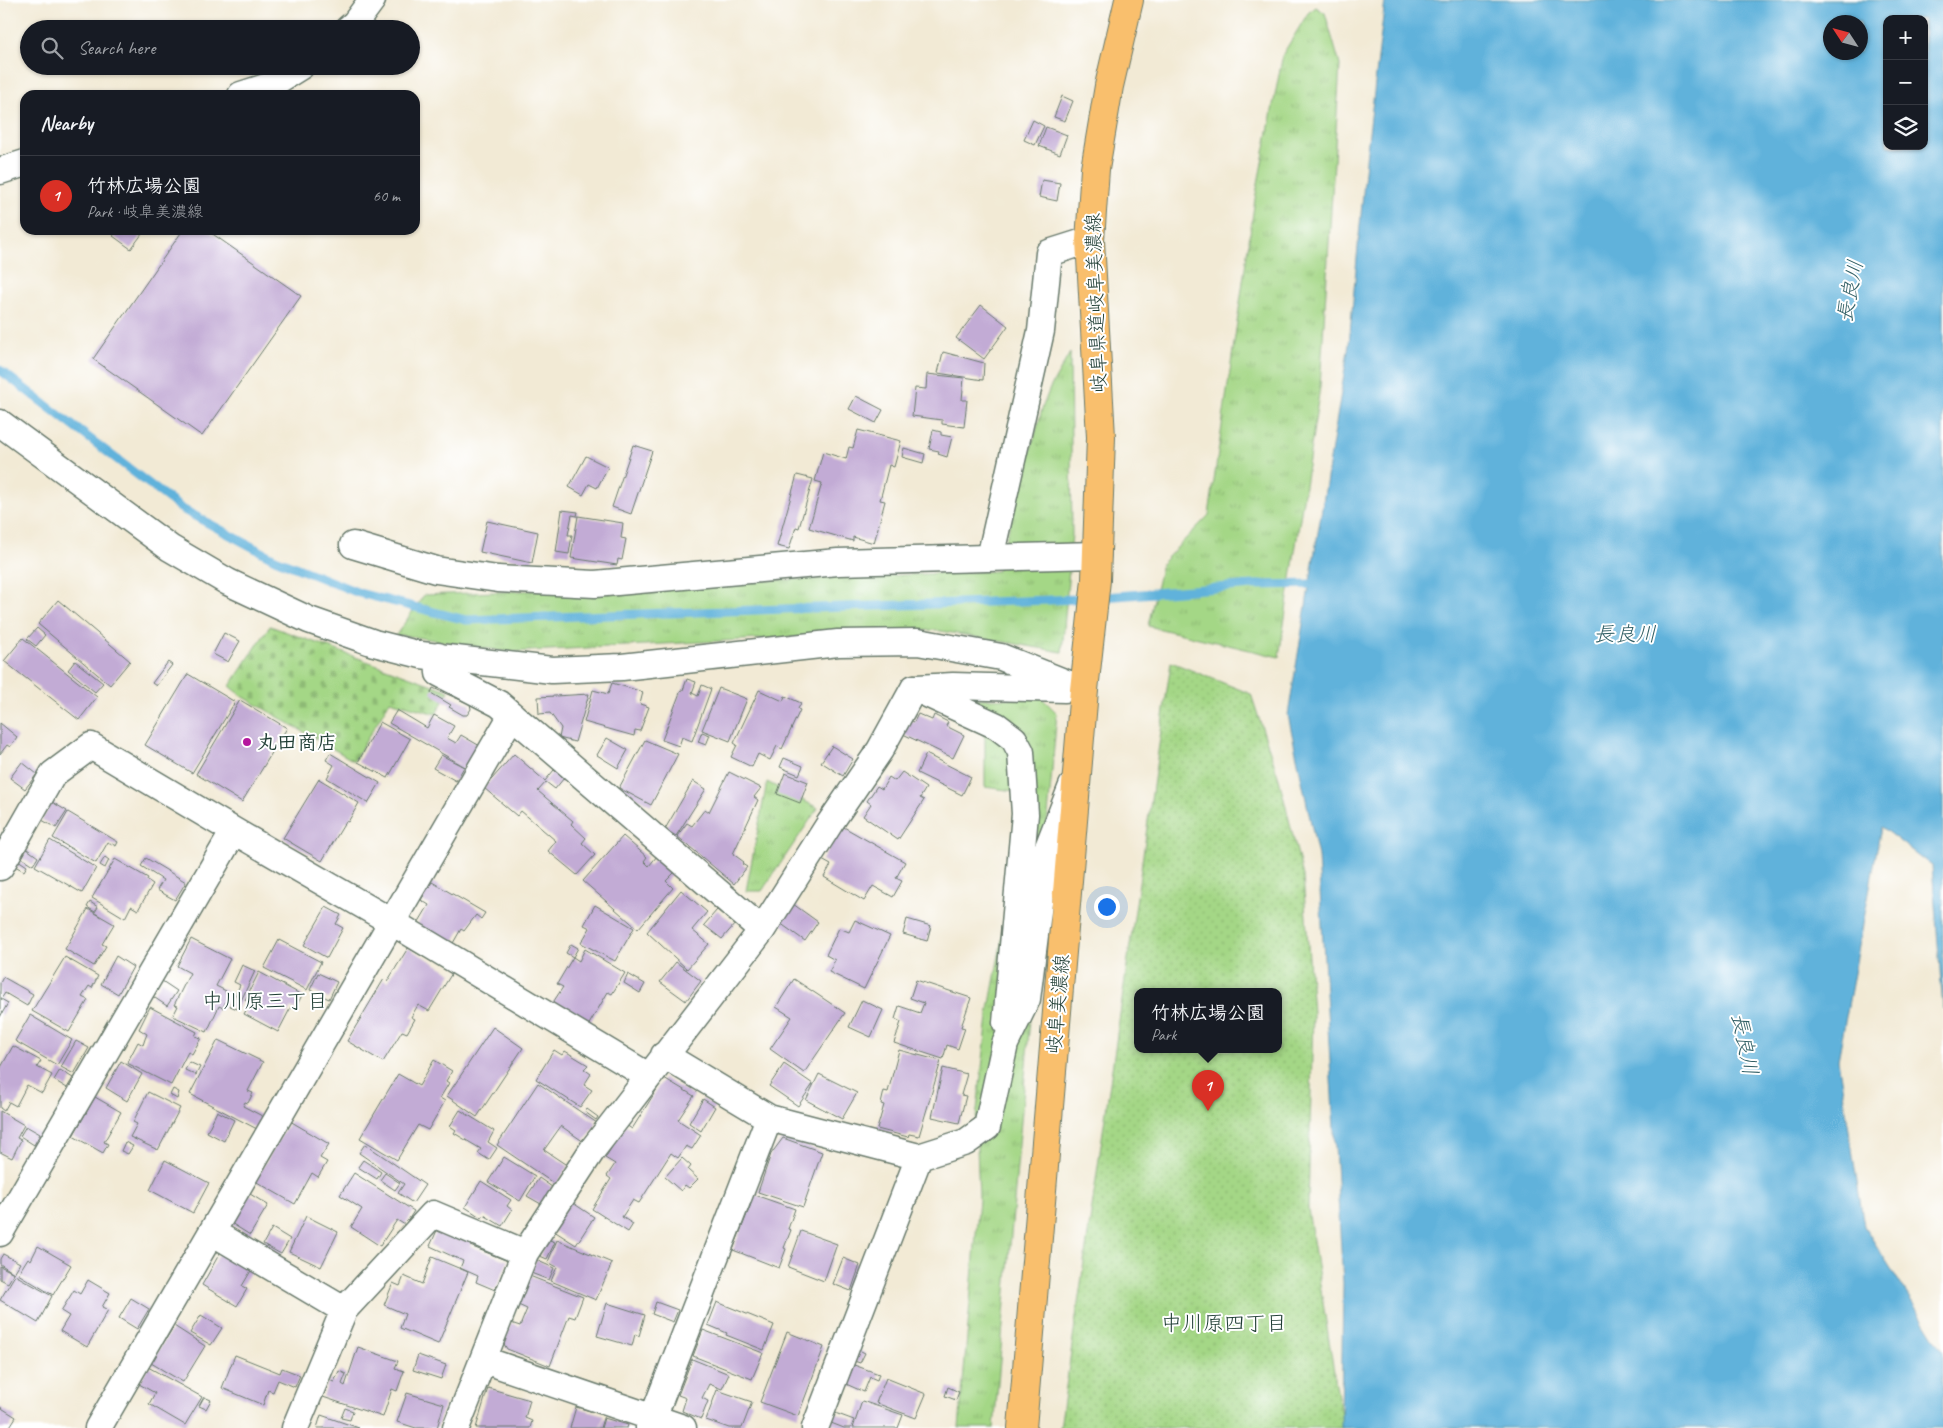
<!DOCTYPE html>
<html lang="en">
<head>
<meta charset="utf-8">
<style>
  :root { --surface:#171b24; --page:#20242c; --text:#f1f3f6; --muted:#9ea1a6; --line:#363941; --accent:#d93025 }
  body { margin:0; font-family:Caveat,"Klee One",sans-serif; background:var(--page); color:var(--text) }
  .controls { position:absolute; right:15px; top:15px; display:grid; overflow:hidden; border-radius:10px; box-shadow:0 1px 4px #0004 }
  .controls button { width:45px; height:45px; display:grid; place-items:center; padding:0; border:0; border-bottom:1px solid var(--line); background:var(--surface); color:var(--text); font:25px sans-serif }
  .compass { position:absolute; left:1823px; top:15px; width:45px; height:45px; border-radius:50%; background:var(--surface); box-shadow:0 1px 4px #0004; rotate:306deg }
  .you { position:absolute; left:1106px; top:906px; width:18px; height:18px; margin:-12px; border:4px solid #fff; border-radius:50%; background:#1a73e8; box-shadow:0 0 0 8px #1a73e833 }
  .badge { display:grid; place-items:center; width:32px; height:32px; border-radius:50%; background:var(--accent); color:#fff; font-size:16px; font-weight:700 }
  .pin { position:absolute; translate:-50% -41px; filter:drop-shadow(0 1px 2px #0008) }
  .pin::after { content:''; position:absolute; top:26px; width:18px; height:15px; background:inherit; clip-path:polygon(0 0,100% 0,50% 100%) }
  .popup { position:absolute; left:1134px; top:988px; width:148px; height:65px; box-sizing:border-box; display:grid; place-content:center; border-radius:10px; background:var(--surface); filter:drop-shadow(0 1px 4px #0005); font-size:16px; white-space:nowrap; color:var(--muted) }
  .popup b { font-size:19px; color:var(--text) }
  .popup::after { content:''; position:absolute; left:50%; top:100%; margin-left:-10px; border:10px solid transparent; border-top-color:var(--surface) }
  .list { margin:0; padding:0; list-style:none }
  h2 { display:flex; justify-content:space-between; align-items:center; height:65px; margin:0; padding:0 20px; font-size:21px }
  h2 small { font-size:16px; font-weight:400; color:var(--muted) }
  .list li { display:grid; grid-template-columns:32px 1fr auto; gap:15px; align-items:center; box-sizing:border-box; height:80px; padding:0 20px; border-top:1px solid var(--line) }
  .list b { display:block; font-size:19px; white-space:nowrap }
  .list p { margin:0; font-size:16px; white-space:nowrap; color:var(--muted) }
  .list em { font-size:16px; font-style:normal; color:var(--muted) }
  .icon { flex:none; width:28px; height:28px; fill:none; stroke:currentColor; stroke-width:2; stroke-linecap:round; stroke-linejoin:round }
  .map { position:relative; flex:none; width:1943px; height:1428px; overflow:hidden }
  .search { position:absolute; background:var(--surface); box-shadow:0 1px 4px #0004; left:20px; top:20px; width:400px; height:55px; display:flex; align-items:center; gap:12px; box-sizing:border-box; padding:0 18px; border-radius:28px; color:var(--muted); font-size:19px }
  .panel { position:absolute; background:var(--surface); box-shadow:0 1px 4px #0004; left:20px; top:90px; width:400px; height:145px; border-radius:15px }
  .map>svg:first-child { display:block }
  .grass { fill:url(#grass-tufts); stroke:#628a5d }
  .cemetery { fill:url(#cemetery-stones); stroke:#628a5d }
  .park { fill:url(#park-dots); stroke:#628a5d; fill-rule:evenodd }
  .water { fill:#60b2db; stroke:#407888; fill-rule:evenodd }
  .lines { fill:none; stroke-linecap:round; stroke-linejoin:round }
  .stream { stroke:#60b2db; stroke-width:9 }
  .building { fill:#c2abd5 }
  .minor-casing { stroke:#697a6c; stroke-width:29 }
  .major-casing { stroke:#697a6c; stroke-width:30 }
  .minor { stroke:#fff; stroke-width:26 }
  .major { stroke:#f9bf6d; stroke-width:28 }
  .poi-dot { fill:#b5179e; stroke:#fff; stroke-width:2 }
  .labels { text-anchor:middle; dominant-baseline:central; stroke-width:4; stroke-linejoin:round; paint-order:stroke }
  .street-label { font-size:20px; fill:#1f3d34; stroke:#fff }
  .poi-label { font-size:20px; font-weight:bold; fill:#1f3d34; stroke:#fff; text-anchor:start }
  .water-label { font-size:21px; font-style:italic; fill:#326066; stroke:#fff }
  .neighbourhood-label { font-size:21px; fill:#1f3d34; stroke:#fff }
</style>
</head>
<body>
<div class="map">
<svg width="1943" height="1428" viewBox="0 0 1943 1428">
  <defs>
    <pattern id="grass-tufts" width="24" height="20" patternUnits="userSpaceOnUse" patternTransform="scale(1.25)"><rect width="24" height="20" fill="#a4d786"/><path d="M3 7l-1-3M5 7V3M7 7l1-3M15 17l-1-3M17 17v-4M19 17l1-3" fill="none" stroke="#8db974"/></pattern>
    <pattern id="cemetery-stones" width="16" height="16" patternUnits="userSpaceOnUse" patternTransform="scale(1.25)"><rect width="16" height="16" fill="#a4d786"/><path d="M2 7V4a2 2 0 0 1 4 0v3zM10 15v-3a2 2 0 0 1 4 0v3z" fill="#8db974"/></pattern>
    <pattern id="park-dots" width="8" height="8" patternUnits="userSpaceOnUse" patternTransform="scale(1.25)"><rect width="8" height="8" fill="#a4d786"/><path d="M2 2h.1M6 6h.1" fill="none" stroke="#8db974" stroke-width="1.8" stroke-linecap="round"/></pattern>
  </defs>
  <rect width="100%" height="100%" fill="#fff"/>
  <filter id="ink" filterUnits="userSpaceOnUse"><feTurbulence type="fractalNoise" baseFrequency=".02" numOctaves="2"/><feDisplacementMap in="SourceGraphic" scale="10" xChannelSelector="R" yChannelSelector="G"/><feConvolveMatrix kernelMatrix="1 2 1 2 8 2 1 2 1" color-interpolation-filters="sRGB"/></filter>
  <filter id="wash" filterUnits="userSpaceOnUse"><feTurbulence type="fractalNoise" baseFrequency=".0096" numOctaves="4" result="noise"/><feDisplacementMap in="SourceGraphic" scale="20" xChannelSelector="R" yChannelSelector="G"/><feGaussianBlur stdDeviation="1.12" result="paint"/><feColorMatrix in="noise" values="0 0 0 0 0 0 0 0 0 0 0 0 0 0 0 0 0 1.4 0 .05"/><feComposite in="paint" operator="in"/></filter>
  <g filter="url(#wash)">
    <rect width="100%" height="100%" fill="#f2ead5"/>
    <!-- grass -->
    <path class="grass" d="M1316 7 1325 13 1340 65 1320 387 1279 657 1148 626 1162 563 1209 515 1255 199 1283 54 1308 13Z
      M1070 353 1072 534 1062 652 935 630 509 652 402 635 394 638 424 595 997 571 1043 406 1050 388Z
      M1042 698 1057 713 994 1428H959L979 1200 976 1118 989 1009 1029 793 985 787V738L963 699Z
      M767 782 818 808 762 891H746Z"/>
    <!-- cemetery -->
    <path class="cemetery" d="M270 626 449 691 436 714 390 701 354 761 242 696 230 686Z"/>
    <!-- park -->
    <path class="park" d="M1171 662 1251 694 1279 779 1303 876 1313 1013 1308 1209 1343 1428H1060ZM1138 992H1278V1050H1138Z"/>
    <!-- water -->
    <path class="water" d="M1385 0H1943V1009L1932 866 1881 827 1838 1060 1864 1226 1943 1351V1428H1341L1343 1283 1318 856 1288 715 1349 344 1367 150ZM1887 19H1924V146H1887ZM1830 22H1860V52H1830Z"/>
    <g class="lines">
      <!-- stream -->
      <path class="stream" d="M0 370 182 509 275 559 359 593 466 620 1079 599 1254 585 1322 584"/>
    </g>
    <g id="blocks">
      <!-- building -->
      <path class="building" d="M1062 96 1073 101 1065 121 1054 117Z
        M1033 120 1044 126 1035 145 1024 140Z
        M1046 127 1067 135 1060 154 1039 146Z
        M1042 180 1060 183 1057 201 1039 197Z
        M118 230H145L131 249 113 236Z
        M183 230H207L301 296 202 436 93 359Z
        M981 305 1008 326 984 359 956 338Z
        M943 352 984 363 983 380 938 373Z
        M927 374 964 378 962 400H967L964 427 942 424V420L912 416 915 388 926 389Z
        M856 396 883 410 876 423 849 409Z
        M858 430 901 441 894 467 889 465 880 500 885 501 874 543 853 537V541L809 528 822 483 815 481 823 452 846 459 849 447 853 448Z
        M933 430 941 432V435L952 437 947 457 938 454 939 451 929 449Z
        M633 445 652 451 631 514 612 507Z
        M904 448 925 454 923 463 902 457Z
        M586 456 608 467 597 488 589 484 583 495 569 487Z
        M797 475 813 479 799 528 796 527 789 549 777 546Z
        M562 510 578 512 577 516 572 515 568 535H572L569 554 556 552Z
        M578 516 623 523 621 538 626 539 622 560 618 559 617 565 571 558Z
        M487 521 538 532 532 563 480 552Z
        M58 600 130 661 110 685 38 624Z
        M37 628 45 635 36 646 27 639Z
        M224 633 240 641 228 662 213 654Z
        M23 638 97 697 79 720 4 661Z
        M75 661 103 683 95 692 68 670Z
        M168 662 172 665 156 686 152 683Z
        M188 674 235 702 192 773 145 745Z
        M687 679 696 682 692 693 698 696 702 685 711 689 692 741 682 737 679 746 662 740 681 690H683Z
        M612 683 643 692 640 704 649 707 640 731 635 730 634 736 584 722 593 690 608 694Z
        M433 688 470 704 471 709 467 715H463L449 707 451 705 431 693Z
        M719 688 747 699 730 741 702 730Z
        M759 690 783 701 785 696 801 703 798 709 800 710 782 749 777 746 770 760 758 754 752 767 731 757 737 745 734 743Z
        M589 694 575 742 559 738 561 728 550 713 539 714 538 697Z
        M240 700 287 728 242 802 196 774Z
        M397 710 427 728 434 715 454 726 447 738 456 743 461 735 480 746 467 768 389 723Z
        M918 714 932 720 934 715 948 722 946 726 964 735 953 758 903 734 910 720 914 722Z
        M380 722 410 739 388 778 358 762Z
        M0 723 17 737 10 747 7 745 0 754Z
        M702 732 710 735 706 745 698 742Z
        M607 738 628 750 618 768 597 755Z
        M645 740 678 754 651 805 619 788Z
        M832 746 853 759 843 776 821 762Z
        M330 753 380 783 368 803 327 778 334 765 326 760Z
        M514 754 545 781 554 770 564 778 555 789 546 782 538 791 573 821 571 824 586 838 582 843 595 855 577 875 548 851 556 841 521 811 517 816 484 788Z
        M926 754 971 777 962 795 917 773Z
        M441 755 464 767 456 781 433 768Z
        M784 758 803 766 799 775 780 767Z
        M22 762 37 774 25 789 10 778Z
        M729 772 761 788 754 797 758 800 733 854 744 862 742 864 747 867 734 884 677 836 687 823 692 826 705 809 709 812Z
        M902 772 926 788 920 798 924 800 898 840 863 816 871 804 867 801 877 786 882 789 889 777 895 781Z
        M785 773 808 782 800 803 777 794Z
        M319 779 359 803 348 822 346 821 322 861 283 838Z
        M693 781 706 789 676 836 665 829Z
        M52 802 67 811 56 828 42 820Z
        M68 812 118 842 116 846 108 842 96 863 53 838Z
        M842 826 905 862 896 878 902 881 893 897 873 886 864 901 824 877 831 865 822 860Z
        M623 836 647 857 644 861 649 866 657 856 675 872 666 881 673 888 638 929 583 881Z
        M50 840 96 868 82 893 35 866Z
        M27 849 38 857 33 865 22 858Z
        M105 857 109 860 105 868 100 865Z
        M146 858 186 882 175 900 157 890 163 880 141 866Z
        M115 859 148 878 147 880 153 884 138 910 131 906 125 918 92 898Z
        M18 860 27 866 24 871 15 866Z
        M432 882 485 913 481 919 476 915 464 931 461 929 452 945 417 925 429 905 421 900Z
        M681 890 707 912 692 930 709 944 687 969 647 932Z
        M90 902 98 907 95 912 87 907Z
        M793 904 818 922 805 941 780 923Z
        M595 905 634 928 615 961 581 943 590 928 584 925Z
        M326 907 341 915 336 924 343 928 327 958 304 945Z
        M88 909 114 924 102 944 106 946 94 966 65 949Z
        M717 910 735 924 722 939 704 925Z
        M907 919 931 926 927 941 903 934Z
        M855 920 890 936 864 989 829 972 835 960 826 955 839 928 849 932Z
        M191 939 230 959 216 986 226 991 225 993 229 995 223 1008 219 1006 207 1032 173 1016 178 1006 174 1005 190 973 177 966Z
        M279 940 321 962 307 990 264 968Z
        M571 944 578 948 573 957 579 961 585 949 625 973 612 994 608 992 588 1026 552 1004 563 987 557 984 573 957 566 953Z
        M408 948 452 973 429 1011 418 1005 411 1017 415 1019 407 1033 402 1031 383 1062 347 1041 384 979 387 982Z
        M116 956 133 967 118 994 101 984Z
        M65 957 98 976 92 988 89 986 82 997 88 1000 69 1032 32 1011Z
        M676 962 701 981 686 1001 660 982Z
        M242 965 255 971 237 1009 230 1006 240 985 234 982Z
        M259 972 302 995 295 1009 291 1007 278 1032 244 1014 250 1003 245 1000Z
        M318 973 337 982 329 999 310 990Z
        M628 974 645 984 640 993 624 983Z
        M3 977 33 994 27 1006 5 993 1 999 8 1003 0 1017V983Z
        M794 979 845 1013 804 1073 770 1049 792 1017 776 1007Z
        M916 980 971 998 961 1027 965 1028 958 1049 947 1045 943 1059 894 1043 901 1022 895 1019 899 1006 920 1013 924 1003 910 998Z
        M162 981 177 991 167 1006 152 996Z
        M862 1000 883 1010 871 1037 849 1027Z
        M150 1007 197 1032 195 1036 201 1038 192 1054 188 1052 171 1085 127 1063 138 1042 143 1045 145 1039 147 1034 139 1029Z
        M30 1015 72 1040 57 1065 15 1041Z
        M493 1027 523 1048 477 1117 447 1096Z
        M218 1040 263 1062 248 1091 253 1093 248 1103 245 1102 243 1106 264 1117 257 1129 190 1094Z
        M76 1041 89 1048 74 1074 61 1067Z
        M13 1046 41 1061 37 1067 52 1075 42 1093 27 1085 16 1106 9 1102 4 1111 0 1108V1069Z
        M554 1050 562 1055 565 1051 588 1065 584 1069 591 1074 584 1085 592 1090 580 1107 536 1079Z
        M899 1050 941 1061 919 1136 909 1134 908 1137 877 1129 884 1105 881 1104 884 1091 888 1092Z
        M434 1060 452 1071 446 1081 449 1083 440 1098 445 1101 428 1130 418 1125 397 1160 360 1138 398 1074 419 1086Z
        M121 1061 142 1074 127 1101 106 1088Z
        M189 1062 200 1067 196 1075 185 1070Z
        M784 1064 813 1084 798 1106 769 1086Z
        M943 1068 967 1074 961 1095 966 1096 959 1123 932 1117Z
        M60 1070 73 1078 67 1088 54 1080Z
        M819 1074 857 1093 842 1119 806 1100Z
        M664 1078 694 1096 678 1120 701 1135 692 1149 686 1146 678 1158 671 1153 639 1203 633 1200 622 1217 633 1224 628 1232 592 1209 611 1179 607 1176 615 1164 605 1158 626 1125 632 1129Z
        M538 1083 597 1123 584 1142 561 1126 544 1150 568 1166 556 1185 497 1145Z
        M173 1089 179 1092 177 1099 170 1095Z
        M148 1092 180 1108 158 1150 130 1137 137 1124 133 1122Z
        M95 1097 121 1112 104 1142 108 1144 103 1153 73 1136Z
        M703 1099 715 1107 701 1131 689 1123Z
        M587 1109 598 1117 596 1120 585 1112Z
        M460 1110 494 1131 488 1142 497 1148 489 1160 478 1153 481 1149 454 1133 456 1130 450 1126Z
        M0 1111 24 1125 17 1138 21 1140 12 1158 0 1152Z
        M217 1111 234 1120 224 1141 207 1132Z
        M290 1121 329 1144 320 1158 327 1162 318 1177 312 1173 295 1204 255 1181Z
        M26 1126 40 1134 34 1145 20 1136Z
        M783 1138 822 1152 803 1207 758 1192 771 1154Z
        M125 1142 133 1146 128 1154 121 1151Z
        M365 1144 425 1185 413 1203 398 1193 404 1184 359 1153Z
        M504 1157 535 1176 520 1201 488 1182Z
        M682 1158 691 1166 688 1170 698 1179 689 1188 685 1185 681 1191 665 1177Z
        M165 1160 209 1183 193 1213 150 1190Z
        M363 1160 381 1172 377 1179 358 1167Z
        M354 1173 414 1211 405 1225 397 1220 380 1246 351 1227 362 1209 340 1195Z
        M385 1173 400 1183 395 1190 380 1180Z
        M539 1178 552 1187 541 1204 527 1196Z
        M481 1181 511 1200 507 1206 512 1210 502 1226 484 1215 482 1218 465 1207Z
        M250 1194 268 1205 250 1235 231 1223Z
        M752 1194 795 1209 788 1229 791 1230 784 1248 786 1249 779 1268 733 1250 751 1204 748 1203Z
        M570 1201 594 1217 576 1245 551 1229Z
        M306 1216 338 1232 321 1267 289 1252Z
        M439 1226 472 1241 470 1246 508 1261 495 1290 476 1282 478 1276 460 1268 463 1261 430 1246Z
        M272 1228 290 1239 281 1254 263 1244Z
        M801 1231 837 1244 824 1281 788 1267Z
        M547 1239 555 1242 547 1259 540 1256Z
        M557 1240 612 1263 596 1300 551 1281 557 1267 548 1262Z
        M38 1246 71 1265 53 1295 18 1274 28 1258 31 1260Z
        M221 1251 252 1269 242 1286 247 1289 237 1306 202 1285Z
        M3 1254 20 1263 14 1273 0 1264V1259Z
        M432 1257 468 1272 438 1344 400 1328 405 1314 384 1305 393 1283 400 1286 404 1276 422 1284Z
        M843 1258 860 1265 851 1291 833 1284Z
        M536 1260 554 1268 549 1280 531 1273Z
        M0 1266 14 1273 8 1283 0 1279Z
        M15 1275 52 1296 38 1323 0 1300Z
        M527 1275 583 1297 575 1318 569 1316 550 1366 507 1349 504 1344 511 1323 520 1326 527 1309 516 1304Z
        M88 1280 110 1293 102 1307 108 1310 87 1347 60 1331 69 1316 61 1311 74 1290 80 1294Z
        M131 1298 149 1309 137 1329 119 1318Z
        M656 1302 678 1310 673 1322 652 1314Z
        M717 1302 774 1325 764 1350 726 1335 727 1333 708 1325Z
        M607 1303 645 1315 639 1336 635 1334 632 1346 597 1336Z
        M201 1315 222 1328 211 1345 190 1333Z
        M174 1326 205 1346 183 1382 151 1363Z
        M703 1330 763 1353 752 1379 693 1356Z
        M787 1332 824 1347 798 1416 760 1402Z
        M358 1347 398 1361 395 1368 404 1371 397 1391 392 1389 383 1417 323 1397 329 1380 334 1382 339 1371 346 1374 342 1384 345 1386Z
        M859 1350 865 1353 860 1363 854 1361Z
        M235 1355 280 1373 282 1368 300 1375 295 1387 278 1380 273 1392 268 1390 263 1405 222 1388Z
        M418 1355 446 1365 441 1379 413 1370Z
        M692 1359 729 1374 722 1389 709 1384 702 1398 708 1401 701 1419 682 1411 686 1398 678 1395Z
        M854 1365 879 1374 877 1380 870 1377 864 1392 846 1384Z
        M148 1367 202 1397 185 1425 149 1404 155 1393 139 1384Z
        M886 1378 926 1394 916 1418 876 1403Z
        M948 1387 959 1392 956 1400 945 1396Z
        M488 1388 530 1400 525 1418 532 1421 530 1428H476Z
        M717 1390 752 1402 742 1428H729L706 1420Z
        M407 1393 444 1404 437 1428H416L397 1422Z
        M204 1397 211 1400 206 1409 199 1406Z
        M862 1401 903 1415 898 1428H853Z
        M0 1407 16 1417 9 1428H0Z
        M576 1407 604 1415 600 1428H570Z
        M345 1408 353 1411 350 1420 341 1418Z
        M835 1413 854 1420 851 1428H844L831 1423Z
        M321 1415 359 1428H317Z
        M604 1418 628 1425 627 1428H601Z"/>
    </g>
  </g>
  <g filter="url(#ink)">
    <use href="#blocks" fill-opacity="0" stroke="#697a6c" stroke-width="1"/>
    <g class="lines">
      <!-- minor casing -->
      <g class="minor-casing">
        <path id="minor" d="M348 29 355 23 372 0
          M241 95 269 86 301 66
          M0 171 25 163
          M0 423 170 548 228 582 309 620 374 643 421 655 552 670 622 667 838 643 918 642 1001 657 1084 690
          M353 545 436 570 498 579 595 584 838 562 1097 555
          M990 558 1041 331 1049 253 1090 240
          M438 656 439 673 499 704 762 930
          M914 688 997 726 1014 739 1021 752 1025 814 1006 1023
          M917 688 953 686 1065 689
          M0 867 53 774 91 746 234 831 392 922 648 1076
          M664 1055 769 1118 919 1157 815 1428
          M919 1157 966 1142 987 1127 1005 1044 1027 999 1045 855 1072 786
          M212 1232 344 1310 295 1428
          M0 1233 234 831
          M344 1310 433 1214 525 1253
          M484 1360 683 1428
          M98 1428 512 715
          M456 1428 525 1253 593 1149 762 930 830 823 880 750 914 688
          M649 1428 769 1118"/>
      </g>
      <!-- major casing -->
      <g class="major-casing">
        <path id="major" d="M1022 1428 1084 690 1096 580 1101 437 1090 240 1095 169 1109 86 1129 0"/>
      </g>
      <!-- minor -->
      <use href="#minor" class="minor"/>
      <!-- major -->
      <use href="#major" class="major"/>
    </g>
  </g>
  <!-- markers -->
  <circle class="poi-dot" cx="247" cy="742" r="5"/>
  <g class="labels">
    <!-- street labels -->
    <g class="street-label">
      <text transform="translate(1096 303) rotate(-92)">岐阜県道岐阜美濃線</text>
      <text transform="translate(1058 1004) rotate(-85)">岐阜美濃線</text>
    </g>
    <!-- poi labels -->
    <g class="poi-label">
      <text x="257" y="742">丸田商店</text>
    </g>
    <!-- water labels -->
    <g class="water-label">
      <text transform="translate(1850 291) rotate(-79)">長良川</text>
      <text x="1625" y="634">長良川</text>
      <text transform="translate(1745 1044) rotate(79)">長良川</text>
    </g>
    <!-- neighbourhood labels -->
    <g class="neighbourhood-label">
      <text x="265" y="1001">中川原三丁目</text>
      <text x="1224" y="1323">中川原四丁目</text>
    </g>
  </g>
</svg>
<div class="controls">
<button>+</button>
<button>−</button>
<button><svg class="icon" aria-label="layers" viewBox="0 0 24 24"><path d="M12 4l9 5-9 5-9-5zM3 14l9 5 9-5"/></svg></button>
</div>
<svg class="compass" viewBox="-18 -18 36 36"><path d="M0-13l5 13h-10z" fill="#e53935"/><path d="M0 13l5-13h-10z" fill="#9ea1a6"/></svg>
<div class="you"></div>
<div class="pin badge" style="left:1208px;top:1111px">1</div>
<div class="popup"><b>竹林広場公園</b>Park</div>
<div class="search"><svg class="icon" aria-label="search" viewBox="0 0 24 24"><circle cx="10" cy="10" r="6"/><path d="M15 15l6 6"/></svg>Search here</div>
<section class="panel">
<h2>Nearby<small></small></h2>
<ul class="list">
<li><span class="badge">1</span><div><b>竹林広場公園</b><p>Park · 岐阜美濃線</p></div><em>60 m</em></li>
</ul>
</section>
</div>
</body>
</html>
